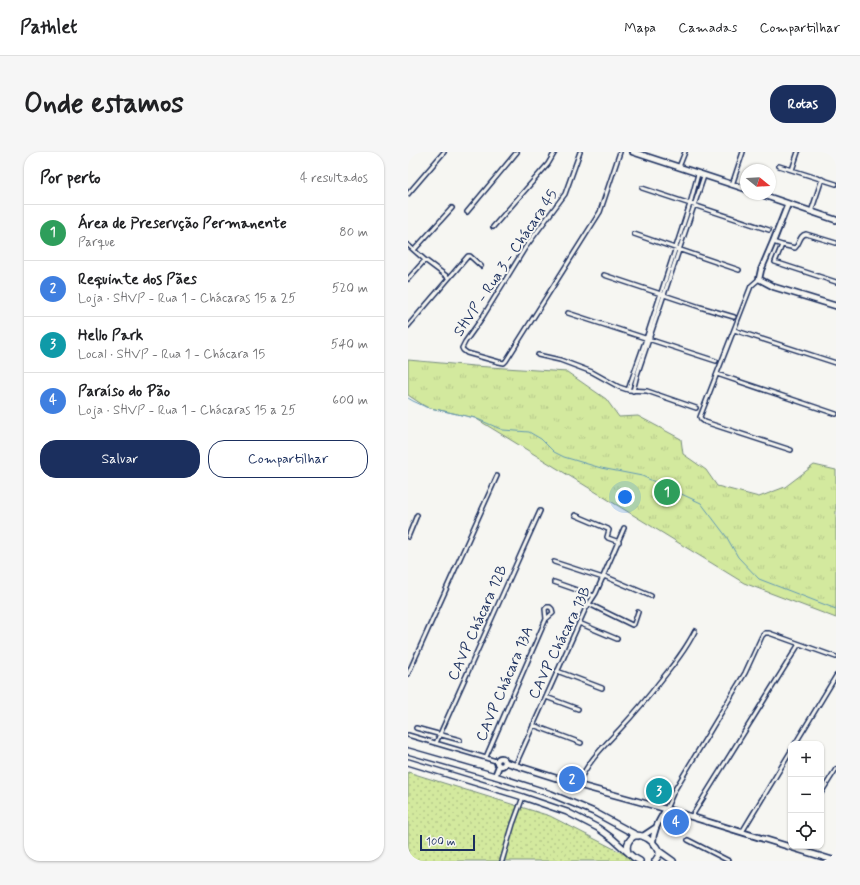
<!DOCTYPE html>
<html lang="pt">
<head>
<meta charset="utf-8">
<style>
  :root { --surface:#fff; --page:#f6f6f6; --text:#202124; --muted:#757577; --line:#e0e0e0; --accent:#1b2f5e }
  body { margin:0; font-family:Mynerve,sans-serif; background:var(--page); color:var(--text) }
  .controls { position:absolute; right:12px; bottom:12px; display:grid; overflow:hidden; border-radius:8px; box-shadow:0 1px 3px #0004 }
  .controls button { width:36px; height:36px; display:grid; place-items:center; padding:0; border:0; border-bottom:1px solid var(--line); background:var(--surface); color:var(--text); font:20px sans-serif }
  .compass { position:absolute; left:332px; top:12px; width:36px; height:36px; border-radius:50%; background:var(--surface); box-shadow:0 1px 3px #0004; rotate:108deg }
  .scale { position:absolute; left:12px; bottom:10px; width:55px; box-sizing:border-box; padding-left:4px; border:2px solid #1b2f5e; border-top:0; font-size:11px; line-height:14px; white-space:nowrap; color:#1b2f5e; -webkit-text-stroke:3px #f6f6f2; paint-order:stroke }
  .you { position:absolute; left:217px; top:345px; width:14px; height:14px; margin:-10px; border:3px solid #fff; border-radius:50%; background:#1a73e8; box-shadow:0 0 0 6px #1a73e833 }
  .badge { display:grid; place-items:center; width:26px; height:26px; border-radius:50%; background:var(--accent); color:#fff; font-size:13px; font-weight:700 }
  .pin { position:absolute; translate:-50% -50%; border:2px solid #fff; box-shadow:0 1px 4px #0006 }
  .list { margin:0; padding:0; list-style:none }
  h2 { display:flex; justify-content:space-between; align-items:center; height:52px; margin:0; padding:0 16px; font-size:17px }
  h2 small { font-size:13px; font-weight:400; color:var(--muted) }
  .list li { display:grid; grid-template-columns:26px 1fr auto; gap:12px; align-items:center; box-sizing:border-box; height:56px; padding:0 16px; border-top:1px solid var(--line) }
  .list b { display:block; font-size:15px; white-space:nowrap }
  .list p { margin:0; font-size:13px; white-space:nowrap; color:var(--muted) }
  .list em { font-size:13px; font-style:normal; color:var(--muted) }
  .actions { display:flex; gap:8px; padding:12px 16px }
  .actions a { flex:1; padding:9px 0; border:1px solid var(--accent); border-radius:16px; text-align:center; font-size:14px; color:var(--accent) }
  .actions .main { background:var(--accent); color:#fff }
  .icon { flex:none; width:22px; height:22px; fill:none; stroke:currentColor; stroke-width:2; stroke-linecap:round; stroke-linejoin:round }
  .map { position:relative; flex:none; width:428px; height:709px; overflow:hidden; border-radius:16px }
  header { display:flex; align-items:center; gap:24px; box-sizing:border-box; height:56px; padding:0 20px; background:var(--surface); border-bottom:1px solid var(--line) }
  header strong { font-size:19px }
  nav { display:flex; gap:22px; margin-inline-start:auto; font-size:14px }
  .intro { display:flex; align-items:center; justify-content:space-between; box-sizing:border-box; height:96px; padding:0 24px }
  h1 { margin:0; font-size:28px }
  .button { padding:10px 18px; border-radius:16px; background:var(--accent); color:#fff; font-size:14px; font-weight:700 }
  main { display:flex; gap:24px; padding:0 24px }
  aside { flex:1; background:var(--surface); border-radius:16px; box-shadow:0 1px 3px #0004 }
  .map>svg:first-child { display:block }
  .grass { fill:url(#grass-dots); stroke:#778c7e }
  .park { fill:url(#park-tufts); stroke:#778c7e }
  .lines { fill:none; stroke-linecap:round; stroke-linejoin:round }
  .stream { stroke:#6197b4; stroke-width:1 }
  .street-casing { stroke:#1b2f5e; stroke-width:6 }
  .secondary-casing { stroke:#1b2f5e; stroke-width:8 }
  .primary-casing { stroke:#1b2f5e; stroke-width:8 }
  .street { stroke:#f6f6f2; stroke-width:3 }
  .secondary { stroke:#f6f6f2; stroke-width:4.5 }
  .primary { stroke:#f6f6f2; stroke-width:5 }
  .labels { text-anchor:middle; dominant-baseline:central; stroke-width:4; stroke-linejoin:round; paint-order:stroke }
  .street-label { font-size:15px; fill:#1b2f5e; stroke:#f6f6f2 }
</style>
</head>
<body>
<header>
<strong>Pathlet</strong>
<nav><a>Mapa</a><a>Camadas</a><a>Compartilhar</a></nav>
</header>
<div class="intro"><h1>Onde estamos</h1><a class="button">Rotas</a></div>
<main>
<aside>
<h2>Por perto<small>4 resultados</small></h2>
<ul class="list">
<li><span class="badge" style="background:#2e9e5b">1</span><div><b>Área de Preservção Permanente</b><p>Parque</p></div><em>80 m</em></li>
<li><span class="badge" style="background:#3f7fe0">2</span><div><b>Requinte dos Pães</b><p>Loja · SHVP - Rua 1 - Chácaras 15 a 25</p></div><em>520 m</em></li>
<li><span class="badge" style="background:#0f9aa8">3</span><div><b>Hello Park</b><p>Local · SHVP - Rua 1 - Chácara 15</p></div><em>540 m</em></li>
<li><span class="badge" style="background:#3f7fe0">4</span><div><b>Paraíso do Pão</b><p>Loja · SHVP - Rua 1 - Chácaras 15 a 25</p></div><em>600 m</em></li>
</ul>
<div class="actions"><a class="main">Salvar</a><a>Compartilhar</a></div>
</aside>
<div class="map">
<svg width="428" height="709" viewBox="0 0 428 709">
  <defs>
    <pattern id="grass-dots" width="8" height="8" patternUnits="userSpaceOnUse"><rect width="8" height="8" fill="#d3e99e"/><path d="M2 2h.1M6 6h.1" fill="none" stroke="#b5c88a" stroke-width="1.8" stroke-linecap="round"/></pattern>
    <pattern id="park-tufts" width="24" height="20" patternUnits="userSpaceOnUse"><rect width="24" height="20" fill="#d3e99e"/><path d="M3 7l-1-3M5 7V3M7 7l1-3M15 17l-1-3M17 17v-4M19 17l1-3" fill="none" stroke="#b5c88a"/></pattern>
  </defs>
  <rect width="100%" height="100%" fill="#f6f6f2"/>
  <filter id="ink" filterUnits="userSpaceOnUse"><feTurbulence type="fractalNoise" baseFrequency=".025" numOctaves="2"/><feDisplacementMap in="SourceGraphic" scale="8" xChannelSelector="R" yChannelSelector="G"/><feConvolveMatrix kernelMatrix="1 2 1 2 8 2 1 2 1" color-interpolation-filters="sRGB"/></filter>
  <g filter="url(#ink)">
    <!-- grass -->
    <path class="grass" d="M0 620 142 664 222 705 226 709H0Z"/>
    <!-- park -->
    <path class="park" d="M0 208 66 214 159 220 198 247 211 265 230 264 273 287 275 302 298 318 309 334 351 345 377 335 406 313 428 318V466L336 431 67 266 18 255 0 243Z"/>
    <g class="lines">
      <!-- stream -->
      <path class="stream" d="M0 246 5 249 18 255 67 266 95 278 121 280 133 287 146 300 156 305 193 316 234 324 293 351 318 384 330 405 351 427 428 457"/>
      <!-- street casing -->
      <g class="street-casing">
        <path id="street" d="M172 0 157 42 117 96 74 166 57 190 54 196 55 198 59 201 91 210 96 211 98 209 192 60 212 0
          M371 14 428 32
          M271 15 277 0
          M384 18 390 0
          M324 33 335 0
          M234 36 361 78
          M0 42 36 0
          M59 60 109 0
          M403 60 414 27
          M85 75 140 12 147 0
          M226 82 331 118
          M365 90 374 93 387 96C392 92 391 83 398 82L428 91
          M0 93 17 108 41 126
          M374 93 367 110 428 130
          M6 98 44 56
          M196 123 292 155 326 165
          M0 127 17 108
          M351 127 343 134 292 265 293 267 297 270 383 298
          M160 161 308 209
          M0 174 60 104H62L73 114
          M326 178 428 211
          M130 203 152 208 184 220 211 235 220 238 239 239 288 256
          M309 222 428 262
          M220 238 238 187 282 52 290 22
          M225 239 229 223 296 24
          M167 363 200 377 201 378 199 385 200 386 211 390
          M0 385 9 363
          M146 410 195 426
          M196 424 243 444
          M146 430 186 444
          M181 452 224 473 226 472 230 460
          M171 471 209 487
          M149 519 194 536
          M0 522 89 324
          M138 545 170 557
          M125 573 173 591
          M8 576 52 588
          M0 583 88 609
          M28 591 132 359
          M387 592 428 524
          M78 605 138 467 137 457 139 455H142L144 457 145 461 138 467
          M107 614 177 458 188 441 216 376
          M170 633C178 611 197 593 212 577 227 561 241 544 254 527 266 512 278 497 287 479
          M413 641 428 617
          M258 657 266 639 337 521 354 484 357 481H361L428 505
          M284 664 391 492
          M334 680 383 599
          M280 688 321 709
          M94 709 105 672 115 645"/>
      </g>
      <!-- secondary casing -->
      <g class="secondary-casing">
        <path id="secondary" d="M225 0 338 37
          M352 42 428 68
          M380 52 365 90 353 118 351 127 366 135 428 154
          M89 610a4 4 0 1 1 8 0a4 4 0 1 1-8 0Z
          M97 610 170 633 258 657
          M87 624 91 614
          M235 684 247 676
          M245 692C244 679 252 668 258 657L428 709"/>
      </g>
      <!-- primary casing -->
      <g class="primary-casing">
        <path id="primary" d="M0 599 87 624 143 642 186 660 230 684
          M0 610 115 645 159 660 190 676 205 687 225 705 232 709
          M251 699 265 709
          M220 700C217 691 224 681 234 684 241 686 248 693 251 699V703L247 709"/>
      </g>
      <!-- street -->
      <use href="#street" class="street"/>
      <!-- secondary -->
      <use href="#secondary" class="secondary"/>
      <!-- primary -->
      <use href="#primary" class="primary"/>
    </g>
  </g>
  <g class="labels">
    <!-- street labels -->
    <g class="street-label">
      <text transform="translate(98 111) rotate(-56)">SHVP - Rua 3 - Chácara 45</text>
      <text transform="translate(70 471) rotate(-66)">CAVP Chácara 12B</text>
      <text transform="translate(152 491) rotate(-64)">CAVP Chácara 13B</text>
      <text transform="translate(97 532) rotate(-67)">CAVP Chácara 13A</text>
    </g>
  </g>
</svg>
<div class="controls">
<button>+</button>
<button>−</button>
<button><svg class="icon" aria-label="locate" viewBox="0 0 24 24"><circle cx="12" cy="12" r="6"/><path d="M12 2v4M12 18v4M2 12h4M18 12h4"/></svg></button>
</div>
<svg class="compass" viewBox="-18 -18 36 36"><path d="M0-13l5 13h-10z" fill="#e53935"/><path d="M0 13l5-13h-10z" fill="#757577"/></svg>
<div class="scale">100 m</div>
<div class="you"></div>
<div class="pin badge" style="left:259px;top:340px;background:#2e9e5b">1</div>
<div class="pin badge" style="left:164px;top:627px;background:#3f7fe0">2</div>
<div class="pin badge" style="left:251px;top:639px;background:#0f9aa8">3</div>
<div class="pin badge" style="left:268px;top:670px;background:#3f7fe0">4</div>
</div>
</main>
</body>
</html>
